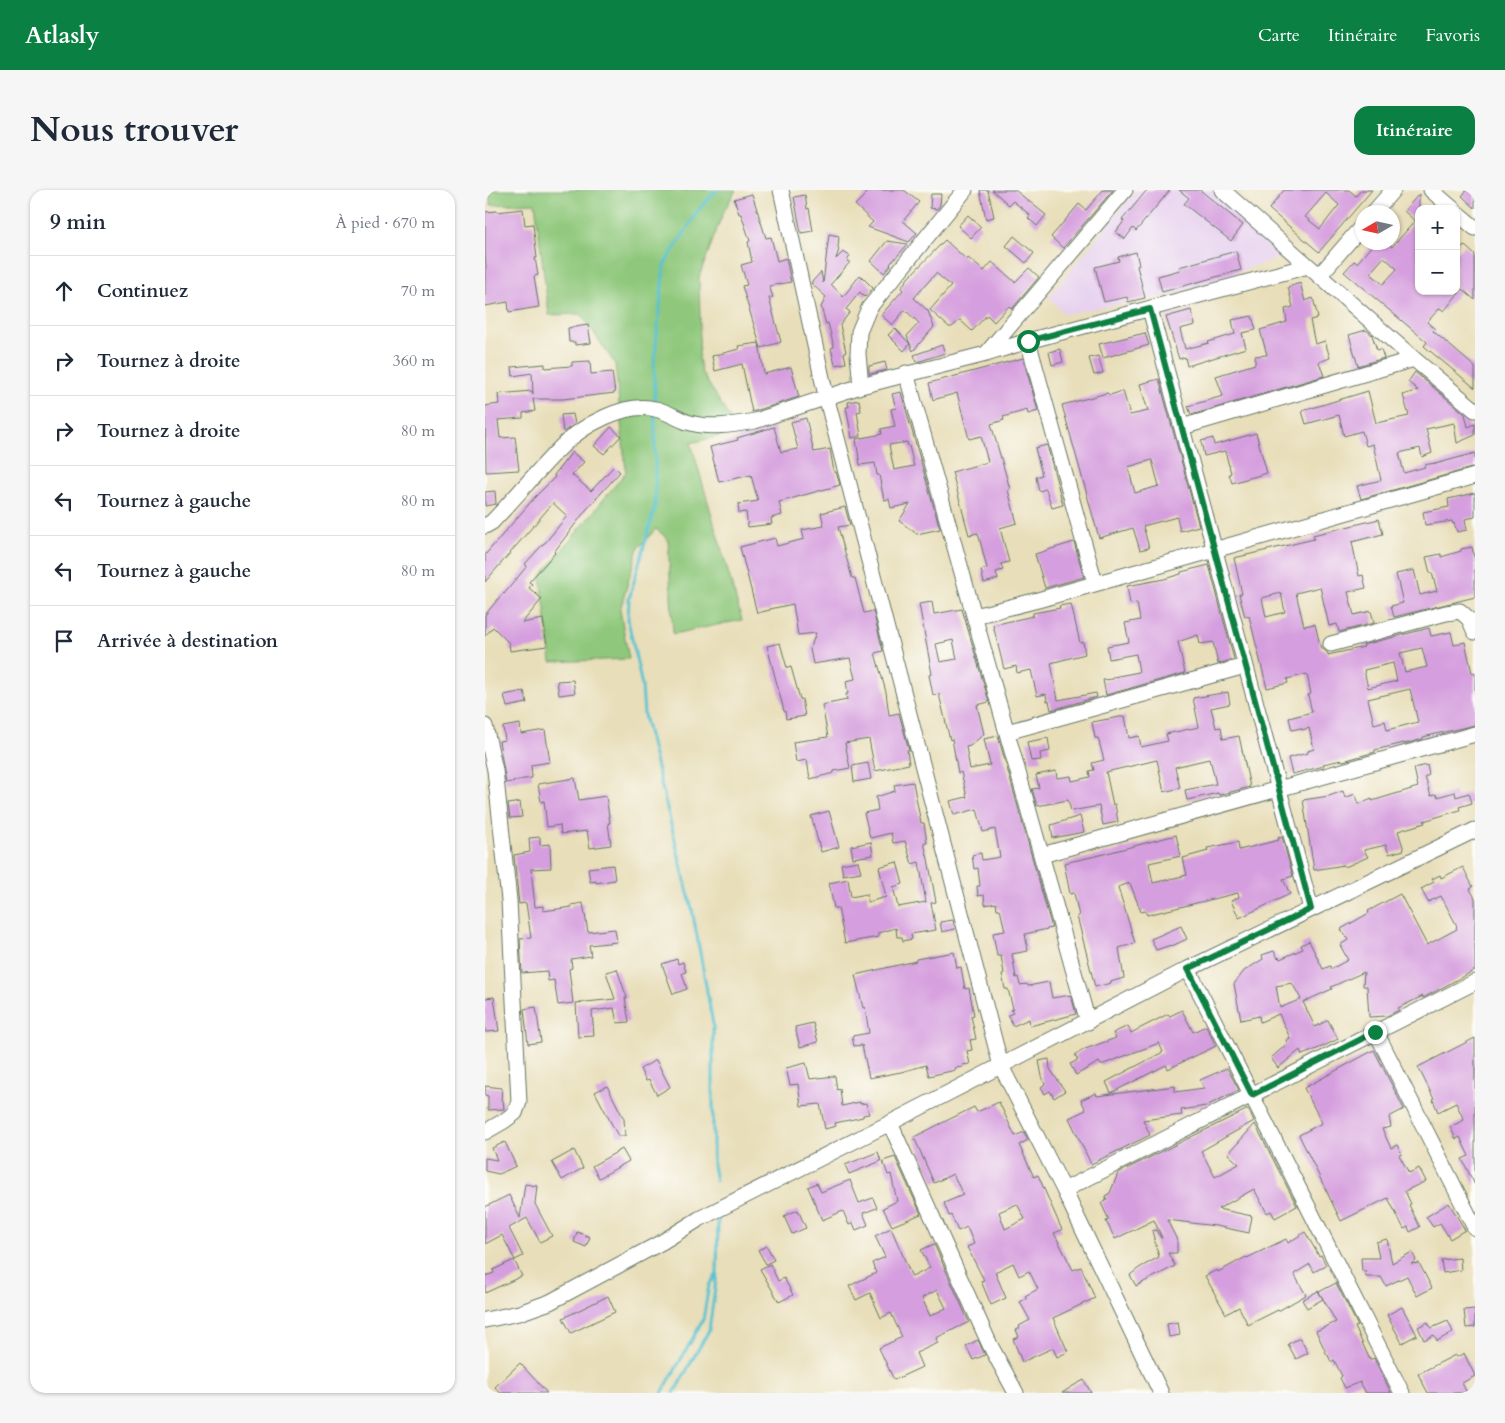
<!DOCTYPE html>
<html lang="fr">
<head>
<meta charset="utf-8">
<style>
  :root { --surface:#fff; --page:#f6f6f7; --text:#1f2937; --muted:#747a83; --line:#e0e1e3; --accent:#0b8043 }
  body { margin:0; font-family:Cardo,serif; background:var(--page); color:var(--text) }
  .controls { position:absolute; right:15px; top:15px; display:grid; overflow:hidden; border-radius:10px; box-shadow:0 1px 4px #0004 }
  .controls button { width:45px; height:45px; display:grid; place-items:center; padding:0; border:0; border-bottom:1px solid var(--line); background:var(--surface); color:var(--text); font:25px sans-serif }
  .compass { position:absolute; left:870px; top:15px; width:45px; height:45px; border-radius:50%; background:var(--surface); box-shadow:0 1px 4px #0004; rotate:261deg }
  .stop { position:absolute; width:15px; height:15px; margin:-11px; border:4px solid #0b8043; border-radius:50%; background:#fff }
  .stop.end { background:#0b8043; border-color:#fff; box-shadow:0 1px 5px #0008 }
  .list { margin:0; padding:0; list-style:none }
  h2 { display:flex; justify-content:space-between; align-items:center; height:65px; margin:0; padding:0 20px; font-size:21px }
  h2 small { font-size:16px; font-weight:400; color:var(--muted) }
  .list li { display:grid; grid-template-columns:32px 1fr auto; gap:15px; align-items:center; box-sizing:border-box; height:70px; padding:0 20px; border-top:1px solid var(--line) }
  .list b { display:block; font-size:19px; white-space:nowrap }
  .list em { font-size:16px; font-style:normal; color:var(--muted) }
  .icon { flex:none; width:28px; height:28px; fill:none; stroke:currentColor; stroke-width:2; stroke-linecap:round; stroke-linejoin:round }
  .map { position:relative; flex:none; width:990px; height:1203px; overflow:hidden; border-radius:15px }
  header { display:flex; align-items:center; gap:30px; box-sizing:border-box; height:70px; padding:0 25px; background:var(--accent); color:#fff }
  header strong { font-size:24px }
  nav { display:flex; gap:28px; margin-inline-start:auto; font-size:18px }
  .intro { display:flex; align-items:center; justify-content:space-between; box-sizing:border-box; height:120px; padding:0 30px }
  h1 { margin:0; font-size:35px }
  .button { padding:12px 22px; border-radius:15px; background:var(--accent); color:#fff; font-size:18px; font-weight:700 }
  main { display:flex; gap:30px; padding:0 30px }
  aside { flex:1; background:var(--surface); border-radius:15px; box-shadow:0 1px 4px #0004 }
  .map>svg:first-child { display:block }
  .built { fill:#e7d2ef }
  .green { fill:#8fc87c; stroke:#578258 }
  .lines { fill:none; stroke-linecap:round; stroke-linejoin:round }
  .stream { stroke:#57c2d1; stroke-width:3 }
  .building { fill:#d59ede; fill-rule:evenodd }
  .minor-casing { stroke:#657563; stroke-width:17 }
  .minor { stroke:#fff; stroke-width:15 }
  .route { stroke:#0b8043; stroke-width:6 }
</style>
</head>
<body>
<header>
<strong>Atlasly</strong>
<nav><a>Carte</a><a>Itinéraire</a><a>Favoris</a></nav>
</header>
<div class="intro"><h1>Nous trouver</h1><a class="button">Itinéraire</a></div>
<main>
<aside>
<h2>9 min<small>À pied · 670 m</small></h2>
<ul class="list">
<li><svg class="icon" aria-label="ahead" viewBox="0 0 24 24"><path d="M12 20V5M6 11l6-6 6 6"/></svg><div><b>Continuez</b></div><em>70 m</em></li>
<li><svg class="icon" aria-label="right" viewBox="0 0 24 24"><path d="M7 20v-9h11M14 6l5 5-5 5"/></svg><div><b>Tournez à droite</b></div><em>360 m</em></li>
<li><svg class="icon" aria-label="right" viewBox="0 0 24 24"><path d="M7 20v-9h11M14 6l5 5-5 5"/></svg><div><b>Tournez à droite</b></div><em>80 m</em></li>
<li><svg class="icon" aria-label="left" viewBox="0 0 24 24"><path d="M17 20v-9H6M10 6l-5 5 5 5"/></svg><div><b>Tournez à gauche</b></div><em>80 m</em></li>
<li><svg class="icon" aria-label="left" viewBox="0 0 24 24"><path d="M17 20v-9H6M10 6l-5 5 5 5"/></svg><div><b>Tournez à gauche</b></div><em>80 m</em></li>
<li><svg class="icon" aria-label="arrive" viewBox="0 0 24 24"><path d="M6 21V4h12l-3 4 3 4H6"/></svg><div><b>Arrivée à destination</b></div></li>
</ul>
</aside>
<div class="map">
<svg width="990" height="1203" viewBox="0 0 990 1203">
  <rect width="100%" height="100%" fill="#fdfcf7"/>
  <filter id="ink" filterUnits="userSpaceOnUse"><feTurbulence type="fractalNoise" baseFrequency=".02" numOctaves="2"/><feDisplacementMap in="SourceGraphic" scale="10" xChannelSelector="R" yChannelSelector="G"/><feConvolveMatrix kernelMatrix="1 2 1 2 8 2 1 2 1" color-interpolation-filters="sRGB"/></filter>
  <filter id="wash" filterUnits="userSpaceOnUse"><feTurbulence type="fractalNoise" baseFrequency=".0096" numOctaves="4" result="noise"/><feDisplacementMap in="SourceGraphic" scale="20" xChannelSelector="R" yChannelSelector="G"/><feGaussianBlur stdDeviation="1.12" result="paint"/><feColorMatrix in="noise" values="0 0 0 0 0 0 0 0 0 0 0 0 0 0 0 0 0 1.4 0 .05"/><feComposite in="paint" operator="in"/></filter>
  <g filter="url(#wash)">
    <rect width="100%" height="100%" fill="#e8deb9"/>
    <!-- built -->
    <path class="built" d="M651 0H727L801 65 691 104 579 124 564 107Z"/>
    <!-- green -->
    <path class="green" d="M4 0H251L238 23 214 87 215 129 214 168 217 183 249 235 251 242 206 253 257 430 188 444 183 349 171 339 153 358 135 420 144 469 66 472 56 386 141 282 130 174 96 124 64 125 50 13 6 15Z"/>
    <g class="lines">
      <!-- stream -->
      <path class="stream" d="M170 216 169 174 179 75 215 18 232 0
        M170 224V317L144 409 143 430 157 496 159 525 207 719 228 834V975L231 991
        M177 1203 218 1130 224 1095 231 1085
        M189 1203 224 1140 232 1084 233 1028"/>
    </g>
    <g id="blocks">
      <!-- building -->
      <path class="building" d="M385 0H419L434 12 418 31 432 43 424 52 383 37 388 32 370 15Z
        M495 0H503L509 27 501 29Z
        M507 0H530L561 25 552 36 543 28 545 25 528 11 524 15Z
        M618 0H628L578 58 566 47 594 14 601 20Z
        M662 0H685L651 41 648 38 640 49 631 42 639 31 637 30Z
        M694 0H715L758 35 746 51 699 14 704 8Z
        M799 0H864L871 6 876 0H887L834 62 784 19ZM841 3 854 15 835 39 820 27Z
        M982 0H990V18L977 6Z
        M267 4 281 48 286 47 292 71 301 68 306 92 284 96 288 107 284 108 296 152 276 158 257 96 262 95 256 75 267 72 263 52 265 51 256 24H254L249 9Z
        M446 4H456L455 15 452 19 445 18Z
        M934 4V101H971V64L979 55 990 65V110L977 99 959 121 955 118 942 132 950 139 948 141 990 177V198L939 156 942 152 859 82 869 71 872 73 890 52H903L907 57 930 31 919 21ZM899 67 912 79 898 94 885 83Z
        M320 5 322 19 324 18 328 41 316 43 309 7Z
        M38 19 40 35 48 34 52 68H50L53 85 49 86 54 117 24 122 23 112 0 116V79L1 78 0 63V22L12 21V22Z
        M483 25 496 37 486 48 473 36Z
        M344 44 354 46 353 58 354 59 351 69 358 62 365 66 362 71 365 72 346 94 358 107 375 85 388 98 380 107 375 102 361 119 365 122 355 135 361 162 359 163 361 173 350 175 346 158 349 157 343 133 341 134 336 117 341 107 326 93 336 82 338 93Z
        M529 46 549 63 541 73 521 56Z
        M460 50 482 70 483 68 499 81 507 72 530 92 544 78 554 87 527 119 524 116 509 132 502 125 487 141 475 130 467 137H464L445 120 466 96 451 83 429 108 443 121 449 137 428 161 425 154 419 161 403 145 410 138 425 154 422 146 434 133 420 120 407 135 396 125 418 100 416 98 423 88Z
        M402 51 423 54 405 74 406 75 399 83 386 71Z
        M751 61 756 80 677 102 673 86 695 80 694 77Z
        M651 62 654 75 652 76 660 108 643 112 642 107 619 112 610 77 634 71 633 67Z
        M815 93 820 111 828 108 833 128 825 130 830 154 840 151 845 168 834 172 839 186 706 225 703 216 738 206 731 186 770 174V166L782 165 775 140 802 132 800 119 808 117 803 97Z
        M706 120 710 135 695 139 700 159 724 153 723 152 750 144 747 130 767 126 771 140 757 143 761 158 702 176 700 167 694 169 681 127Z
        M103 135 106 153 90 155V152H84L83 138Z
        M881 140 887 145 892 160 896 159 899 168 873 176 864 145Z
        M660 143 664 155 618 168 614 154Z
        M274 153 279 184 306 177 314 207 267 222 257 174 230 181 227 166 254 159 253 156Z
        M457 155 460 163 432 172 429 165Z
        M575 159 578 172 567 175 564 162Z
        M613 166 618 183 609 185 604 168Z
        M538 168 553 221 543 224 542 220 518 227 519 230 506 234 525 299 523 300 532 333 515 338 524 372 516 374 518 380 511 382 513 389 499 393 496 380 502 378 493 343 484 345 467 282 503 272 496 246 484 249 472 203 448 210 444 193Z
        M105 171 106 184 127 182 130 203 78 209H48L50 221 38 223V228L13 230 15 248 30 247 34 280 1 282 0 216 14 214 13 204 47 201 48 204 47 183 28 186 27 177 60 174V178L87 176V172Z
        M400 172 402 180 384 184V176Z
        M930 182 980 224 983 237 990 234V245L972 253 969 233 941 239 947 263 937 267 935 258 914 263 919 283 940 277 939 275 950 273V274L990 263V277L876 309 872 296 896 290 888 254 881 256 877 241 859 246 854 225 821 234 817 221 883 201 891 233 924 226 918 205 933 200 923 192Z
        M674 189 714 336 695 341 692 327 658 336 664 358 655 360 648 338 614 348 577 215 622 203 625 205 638 201 645 225 663 221 655 194ZM667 270 674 296 650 303 643 277Z
        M416 202 455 339 432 344 414 331 425 314 406 318 404 309 399 310 394 285H392L390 273 375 275 371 249 397 244 396 239 410 236 406 219 411 218 407 204ZM422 252 423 256H424L429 276 409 280 404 255Z
        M374 210 376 221 372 222 376 246 367 248 361 217H364L363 212Z
        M88 224 90 234 78 242 76 225Z
        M321 228 329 262 345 259 349 282H351L355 295 294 312 297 325 286 328 287 334 263 337 261 322 254 323 253 314 273 311 266 285 234 292 225 257 253 250 252 248 289 237 296 262 313 259 306 232Z
        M126 237 136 246 119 264 109 256Z
        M771 243 782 283 747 293 744 284 746 283 740 261 719 266 716 251 728 248 729 255Z
        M562 255 578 315 567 318 561 299 554 301 551 287 557 285 550 258Z
        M87 262 99 272 87 285 106 301 129 276 135 282 101 320 69 362 70 363 44 392 47 394 44 398 57 409 37 433 58 429 62 456 25 461 24 453 8 437 0 446V425L18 403 19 404 42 376 40 374 59 353H60L82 326 68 313 0 392V365L50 307 70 287 69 285Z
        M10 301 11 314 0 316V302Z
        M990 303V327L980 329 982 340 972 342 969 333 968 334 967 331 940 335 938 322 964 317 963 309Z
        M360 317 365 335 353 337 367 388H370L379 423 388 421 398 461 390 463 401 502 404 525 414 523 424 560H422L424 574 390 581 384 549 360 553 365 578 349 581V583L325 589 322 570 311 572 308 552 343 547 337 515 362 510 361 504H363L361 491 370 489 365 468 328 474 325 459 331 443 313 445 308 414 285 419V420L272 423 255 357 290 348 292 356 319 349 317 340 339 336 336 323Z
        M894 329 898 344 867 352 874 386 878 385 881 398 863 402 869 425 886 421 889 433 854 442 852 434 844 436 835 397 811 403 819 436 830 434 836 459H838L843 463V465L879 457 878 455 944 438 946 446 966 442 969 455 980 452 987 483 990 482V535L938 547V549L919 554V553L890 560V562L858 571 857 570 838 574 839 576 807 584 803 568 823 563V561L829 559 824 538 817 540 816 538 807 540 804 528 827 522 823 505 826 504 822 484 802 489 803 493 782 498 764 426 760 427 754 404H757L749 368 829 349 828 345ZM796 403 800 422 781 427 777 408ZM937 458 942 477 920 482 915 463ZM908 473 912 491 883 498 879 480ZM925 499 933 532 902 540 900 531 889 534 883 509Z
        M589 352 599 387 560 398 550 364Z
        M987 357 990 371V407L909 427 906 416 918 413 911 384 929 380 935 405 952 401 947 383H945L941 367 956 364V367L976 361V359Z
        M724 375 749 469 733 474 728 452 715 454 713 445 693 452 700 483 621 505 618 490 628 489V487L654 482 651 464 624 469 622 456 644 452 640 433 655 430 652 413 645 414 642 396 679 389 696 384V382Z
        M447 412 449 424 477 419 504 512 492 515 499 544 485 556 481 557 485 579 505 575 499 549 513 546 567 738 540 744 543 761 527 764 531 788 533 787 535 795 542 794 543 796 564 792 567 808 586 805 591 824 545 836 544 829 528 836 523 825 528 823 526 820 528 819 523 799H520L517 784 519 783 516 766H512L508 743 520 741 515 719H512L511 713 500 715 499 705 493 706 492 696H495L493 678 489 679 487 665 496 663 497 670 515 667 510 639 498 642 492 619 469 625 465 611 482 607 476 582 473 583 467 549 465 550 454 504 448 505 444 485 447 484 434 414ZM468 450 472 469 455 472 451 454Z
        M586 414 595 453 598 452 600 464 566 473 573 510 611 503 612 507 566 520 564 511H562L561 504 552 506 546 480 532 483 531 476 519 479 508 435 548 426V423L575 418 574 416Z
        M295 453 302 478 306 477 315 509H317L320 526 301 529 300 521H299L282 456Z
        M88 490 90 503 74 505 72 491Z
        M39 501 42 513 22 517 19 505Z
        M743 502 745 514 726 518 731 538 736 537 738 549 754 546 765 597 734 605 733 603 702 610 700 600 731 594 726 573H725L724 569 690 577 695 598 679 602 672 570 621 582 628 615 630 614 633 632 618 635 614 616 586 621 583 610 552 616 547 599 554 598 551 585 571 581 572 588 586 586 587 591 605 587 604 581 609 580 607 573 619 570 613 548H610L607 532 640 526 644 548 654 546 656 557 683 551 681 544 714 537 708 508Z
        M35 534 36 544 60 540 65 572 46 575 47 588 33 590V591L21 593 14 551 20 550 18 537Z
        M563 548 565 561 555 563 556 570 546 571 542 552Z
        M383 573 386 589 369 592 367 576Z
        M942 575 944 585 940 587 946 606 951 604 952 607 970 602 971 607 984 603 987 613 974 617 975 620 939 631 940 633 913 641 919 660 904 664 901 655 879 660 883 667 860 677 859 675 829 680 818 610 844 606 858 601 860 608 870 604 874 614 887 609V611L933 597 929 578Z
        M90 588 94 610 121 606 125 633H123L126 655 105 658 102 641 76 644 75 635 62 637 59 611 56 612 53 594Z
        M428 592 436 633H439L442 653H439L443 669 451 712 446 713 451 740 426 744 427 749 418 751 417 747H412L411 738 393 743V747L360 753 353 718H349L344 693 363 689 366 707 382 704 383 712 401 707 394 677 412 672 418 694 408 697 413 717 441 712 434 672 427 674 420 651 408 653 406 643 385 648 379 623 393 620 391 607 410 601 409 595Z
        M35 612 37 627 25 628 23 614Z
        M344 621 354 657 336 662 326 626Z
        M595 626 599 642 568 648 566 635Z
        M691 645 696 666 664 673 668 693 702 685 698 668 723 661 722 658 753 652 754 660 794 650 793 648 797 647 808 686 798 689 805 704 754 728 746 711 754 707 753 703 662 725 660 721 656 722 645 693 633 697 650 753 634 758 639 788 625 792 626 793 610 797 592 726H594L589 703 585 704 579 673 611 666Z
        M55 647V655L65 654 66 678 46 679 50 717 58 716V721L87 717 86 715 98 713 103 742 130 739 132 752 104 755 106 766 86 769 87 778 84 779 88 813 73 815 69 790 63 791 62 781 37 783 35 749 46 748 41 713 34 714 29 665 45 662 44 648Z
        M386 652 388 665 368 668 366 656Z
        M373 671 376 682 358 685 356 674Z
        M128 675 130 690 111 693V691L105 692 103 678Z
        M978 677 988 697 985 699 990 708V780L938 808V806L913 818 914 820 902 826 884 827 882 796H878L879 782 846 797 847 799 818 812 830 837 843 830 853 849 837 857 817 865 815 860 793 878 786 868 802 854 801 850 805 848 794 824 775 832 774 826 756 830 749 794 759 781 778 769 777 765 789 761 793 768 794 767 795 769 818 759 816 755 824 751 838 779 845 776 846 779 863 770 855 755 863 750 856 739 884 723 883 721 915 704 942 755 972 739 971 737 972 736 956 706 943 712 936 699 949 692 947 689 955 685 956 688ZM807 793 816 809 795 818 791 796Z
        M468 730 470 739 457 742 455 732Z
        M696 736 702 749 687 756 686 755 671 760 666 749Z
        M469 762 472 778 476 777 480 799 484 798 489 825 486 826 491 849 485 850 487 860 482 861 485 874 477 875 478 877 470 878 471 880 444 886 441 875 416 882 384 888 377 855 369 856 367 846 384 843 380 817 378 818 370 785 431 771V769Z
        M192 769 193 774 198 772 201 782 197 783 202 799 188 804 177 774Z
        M132 779 142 808H140L144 832 132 833 129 818 107 821 109 846 93 847 91 813 130 809 121 782Z
        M9 807 14 841 0 842V808Z
        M51 817 56 852 43 854 39 819Z
        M697 820 708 842 721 836 731 856 683 879 681 875 626 903 621 892 678 862 674 853 616 875 614 872 591 885 585 874 593 870 590 865 600 859 631 848 628 843 643 836 646 843 683 824 685 826Z
        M328 833 333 852 315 857 310 837Z
        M990 848V995L977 969 984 966 975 947 971 949 965 937 979 930 971 913 953 922 948 910 949 909 933 877Z
        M889 860 919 919 904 927 906 937 897 939 906 958 912 955 917 964 914 965 924 983 934 978 941 991 920 1001 926 1014 924 1015 935 1037 925 1042 923 1037 919 1039 903 1008 856 1031 814 945 837 933 819 898Z
        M564 869 565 879 580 901 569 908 565 901 560 904 556 897 560 894 558 891 554 871Z
        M171 870 185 897 172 905 164 890 161 891 155 879Z
        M321 873 325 889 350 886 352 900 355 899 357 916 375 912V914L381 913 384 924 378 925V927L350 933 351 936 340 939 335 914 316 916 313 894 305 895 301 878Z
        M742 878 754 900 721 916 696 920 697 925 658 930 665 945 606 974 584 928 601 920 596 910 611 903 612 906 690 896V902L719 898 715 890Z
        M0 896 17 898 16 910H18L19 919 3 920V906L0 905Z
        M122 896 139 929 140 946H133L110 902Z
        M514 912 530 946 539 942 543 950 534 955 549 987 553 985 577 1040 569 1043 588 1080 596 1077 610 1108 568 1128 583 1162 572 1167 568 1158 537 1172 528 1149 534 1147 531 1140 535 1138 534 1136 545 1130 535 1112 542 1108 540 1106 553 1099 544 1081 534 1086 528 1073 510 1082 521 1108 506 1115 496 1091 499 1090 482 1057 489 1054 482 1037 473 1041 466 1025 464 1026 459 1013 478 1005 468 984 449 993 429 947 489 917 492 922ZM532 1014 540 1029 520 1039 514 1022Z
        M763 919 769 931 716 961 728 983 730 987 754 974 743 964 770 934 812 1016 790 1028 786 1021 782 1023 769 999 733 1019 767 1026 764 1043 731 1036 682 1030 692 1050V1063H683L690 1076 651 1096 645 1085 654 1078 674 1067 667 1041 671 1040 676 1048H677L669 1030 630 1049 621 1031 624 1030 616 1013 622 1010 620 1006 625 1003 633 983Z
        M20 952 31 976 14 984 0 981V968L12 970 7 958Z
        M137 959 144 971 114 988 107 976Z
        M89 960 98 978 77 990 67 972Z
        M393 962 396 971 364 984 360 975Z
        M410 967 436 1024 407 1036 398 1018 412 1011 406 984 403 985 398 971Z
        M365 990 374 1013 388 1008 392 1018 378 1023 383 1035 371 1040 368 1033 364 1035 358 1021 337 1030 323 997 332 993 336 1002Z
        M40 994 52 996 50 1014 67 1046 55 1052 42 1028 24 1038 38 1066 30 1070 17 1045 0 1054V1017L24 1005 35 1028Z
        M964 1013 980 1040 965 1049 955 1033 948 1037 941 1027Z
        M313 1020 321 1038 307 1044 299 1026Z
        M406 1038 427 1087 445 1078 436 1060 449 1054 484 1132 451 1148 453 1153 431 1163 437 1177 409 1190 394 1158 417 1147 406 1123 396 1128 385 1103 371 1110 364 1096 391 1083 387 1073 400 1067 390 1046ZM452 1100 461 1118 445 1126 437 1108Z
        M92 1042 105 1047 101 1057 89 1052Z
        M820 1042 834 1066 836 1065 841 1075 829 1082 825 1074 809 1084 821 1105 793 1121V1120L763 1135 754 1117 741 1124 720 1086 732 1080 733 1082 761 1067 762 1068 801 1049 803 1053Z
        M902 1049 907 1073 927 1062 931 1070 926 1074 934 1073 947 1098 932 1106 922 1086 901 1096 896 1087H881L880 1081H877L876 1068H894L891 1052Z
        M282 1056 289 1070 281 1074 273 1060Z
        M975 1068 976 1080 958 1083 956 1070Z
        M29 1070 37 1086 0 1103V1086L9 1083 8 1080Z
        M285 1074 293 1091 299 1088 308 1105 294 1112 275 1079Z
        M851 1093 873 1136 870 1137 885 1170 889 1168 906 1203H881L875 1192 860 1198 855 1188 857 1186 849 1170 846 1172 843 1165H842L831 1141 851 1132 834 1102Z
        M833 1101 838 1109 822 1118 817 1110Z
        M123 1106 130 1122 86 1143 78 1128Z
        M917 1117 932 1145 917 1153 902 1125Z
        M990 1119V1137L981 1138 979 1120Z
        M963 1131 968 1142 952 1151 949 1145 939 1150 933 1137 943 1132 946 1138Z
        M693 1132 695 1145 684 1147 682 1134Z
        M815 1148 823 1163 811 1169 803 1154Z
        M493 1150 500 1165 488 1170 481 1156Z
        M979 1163 990 1186 977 1193 982 1203H943L933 1184 970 1165 972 1167Z
        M35 1173 62 1203H15L10 1197Z
        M599 1190 606 1203H577L588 1196Z"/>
    </g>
  </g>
  <g filter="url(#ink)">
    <use href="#blocks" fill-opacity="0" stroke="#657563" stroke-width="1"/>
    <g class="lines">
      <!-- minor casing -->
      <g class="minor-casing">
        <path id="minor" d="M296 0 341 206 516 876 579 1000 676 1203
          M737 0 929 169 990 220
          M946 0 968 19
          M889 22 908 0
          M971 22 990 38
          M834 86 878 35
          M665 119 826 719
          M543 151 610 393
          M501 164 640 0
          M421 183 603 832
          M376 196 373 164 374 142 384 118 480 0
          M697 237 929 169
          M0 336 7 332C31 307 53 280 77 256 97 236 141 211 170 219 181 221 191 228 202 232 223 239 248 235 270 231L376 196 501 164 543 151 823 76
          M490 426 553 410 990 286
          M846 454 961 423 975 421 984 429 990 442
          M0 536 10 580 24 710 34 912 30 923 19 931 0 942
          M522 542 760 476
          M557 665 990 544
          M703 779 917 1203
          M891 842 990 1038
          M405 933 505 1155 531 1203
          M579 1000 990 792
          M0 1130 34 1123 65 1112 177 1052 214 1029 405 933 703 779 990 640"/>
      </g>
      <!-- minor -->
      <use href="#minor" class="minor"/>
    </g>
  </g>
  <g class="lines" filter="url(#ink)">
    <!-- route -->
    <path class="route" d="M543 151 665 119 826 719 703 779 767 905 890 842"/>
  </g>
</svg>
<div class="controls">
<button>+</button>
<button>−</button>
</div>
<svg class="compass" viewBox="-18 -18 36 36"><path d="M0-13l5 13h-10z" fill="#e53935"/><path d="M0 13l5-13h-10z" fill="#747a83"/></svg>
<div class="stop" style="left:543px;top:151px"></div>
<div class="stop end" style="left:890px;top:842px"></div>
</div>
</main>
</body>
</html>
